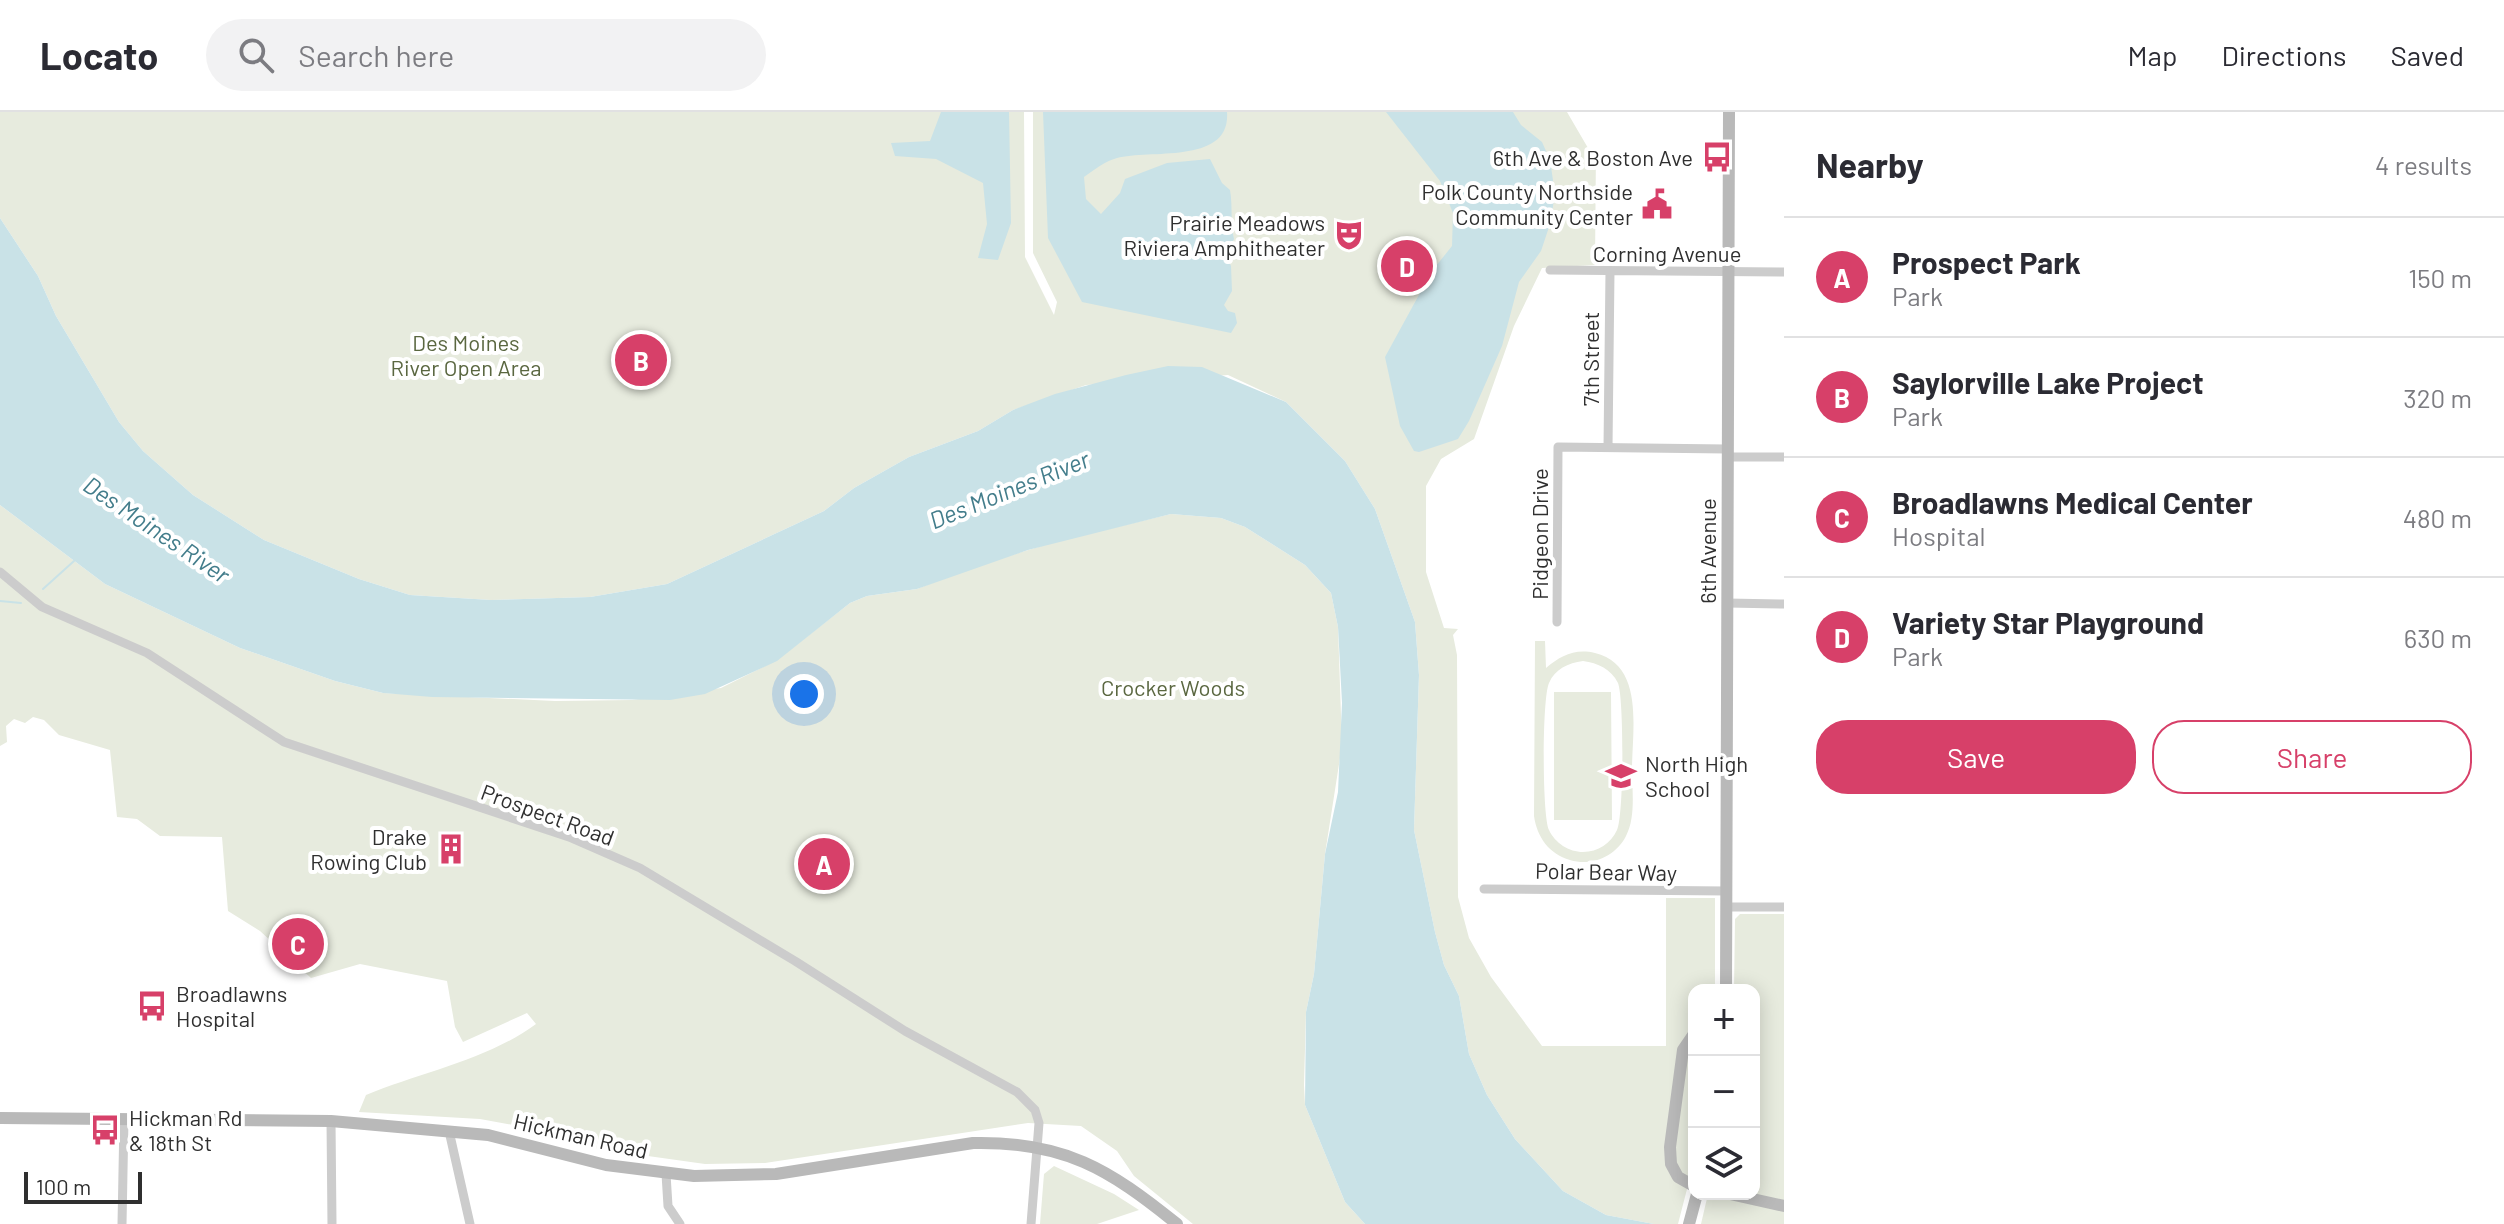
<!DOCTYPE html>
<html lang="en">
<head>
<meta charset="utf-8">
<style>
  :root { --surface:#fff; --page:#f2f2f3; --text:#2b2b33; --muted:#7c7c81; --line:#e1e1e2; --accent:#d74069 }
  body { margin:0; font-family:Barlow,sans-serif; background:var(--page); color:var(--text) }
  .controls { position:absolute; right:24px; bottom:24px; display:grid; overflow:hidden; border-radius:16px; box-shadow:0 4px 20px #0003 }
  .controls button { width:72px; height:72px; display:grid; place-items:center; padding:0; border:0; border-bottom:2px solid var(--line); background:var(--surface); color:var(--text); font:40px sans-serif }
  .scale { position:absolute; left:24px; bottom:20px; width:118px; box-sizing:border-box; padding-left:8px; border:4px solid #2f2f2f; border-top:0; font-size:22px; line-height:28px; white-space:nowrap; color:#2f2f2f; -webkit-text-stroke:6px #fff; paint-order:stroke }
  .you { position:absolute; left:804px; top:582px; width:28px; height:28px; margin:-20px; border:6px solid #fff; border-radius:50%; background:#1a73e8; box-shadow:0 0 0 12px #1a73e833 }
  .badge { display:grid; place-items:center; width:52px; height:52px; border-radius:50%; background:var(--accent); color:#fff; font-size:26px; font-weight:700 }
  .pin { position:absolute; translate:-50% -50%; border:4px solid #fff; box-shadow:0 2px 8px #0006 }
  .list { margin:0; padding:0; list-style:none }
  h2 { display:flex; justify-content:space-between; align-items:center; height:104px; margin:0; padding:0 32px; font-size:34px }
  h2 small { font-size:26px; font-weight:400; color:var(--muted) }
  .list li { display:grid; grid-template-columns:52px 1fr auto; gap:24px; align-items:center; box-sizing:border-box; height:120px; padding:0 32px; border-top:2px solid var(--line) }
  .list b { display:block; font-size:30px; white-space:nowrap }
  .list p { margin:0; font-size:26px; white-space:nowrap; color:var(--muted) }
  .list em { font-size:26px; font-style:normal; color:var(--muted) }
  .actions { display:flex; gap:16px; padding:24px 32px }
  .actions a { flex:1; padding:18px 0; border:2px solid var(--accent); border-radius:32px; text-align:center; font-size:28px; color:var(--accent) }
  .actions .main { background:var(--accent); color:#fff }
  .icon { flex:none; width:44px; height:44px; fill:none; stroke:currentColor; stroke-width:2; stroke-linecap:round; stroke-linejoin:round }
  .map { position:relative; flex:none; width:1784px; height:1112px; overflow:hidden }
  header { display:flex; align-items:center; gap:48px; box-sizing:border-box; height:112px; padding:0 40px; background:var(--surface); border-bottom:2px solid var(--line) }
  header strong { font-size:38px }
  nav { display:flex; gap:44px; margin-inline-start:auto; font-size:28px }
  .search { width:560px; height:72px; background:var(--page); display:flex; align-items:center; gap:20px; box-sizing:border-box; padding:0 28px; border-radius:44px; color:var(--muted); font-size:30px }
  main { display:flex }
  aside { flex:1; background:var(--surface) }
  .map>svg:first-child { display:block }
  .green { fill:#e7ebde; fill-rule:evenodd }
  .water { fill:#c9e2e7 }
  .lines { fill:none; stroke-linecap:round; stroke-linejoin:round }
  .stream { stroke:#c9e2e7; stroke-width:2 }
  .street { stroke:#ccc; stroke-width:9 }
  .secondary { stroke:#b9b9b9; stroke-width:12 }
  .labels { text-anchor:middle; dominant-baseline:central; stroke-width:8; stroke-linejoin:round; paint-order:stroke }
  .poi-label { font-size:22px; fill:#2f2f2f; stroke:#fff; text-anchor:end }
  .street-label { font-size:22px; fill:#2f2f2f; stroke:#fff }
  .park-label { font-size:22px; fill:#5a6740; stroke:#fff }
  .water-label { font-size:24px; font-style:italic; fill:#437d8b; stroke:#fff }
</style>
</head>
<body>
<header>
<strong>Locato</strong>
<div class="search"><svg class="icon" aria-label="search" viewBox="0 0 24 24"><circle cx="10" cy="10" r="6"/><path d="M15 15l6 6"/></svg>Search here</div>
<nav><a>Map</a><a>Directions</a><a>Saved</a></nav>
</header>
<main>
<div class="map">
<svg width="1784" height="1112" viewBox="0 0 1784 1112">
  <rect width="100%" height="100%" fill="#fff"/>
  <!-- green -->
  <path class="green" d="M0 0H1024L1025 145 1054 203 1057 190 1033 141V0H1567L1588 36H1596L1595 153 1542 156 1514 214 1474 327 1441 347 1426 374V460L1444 516 1458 517 1453 523 1457 543 1458 785 1469 826 1491 865 1542 934H1666V786H1715V878H1694V1050L1678 1112H1654L1606 1103 1563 1079 1515 1027 1487 983 1469 942 1459 884 1444 853 1435 820 1414 718 1419 563 1415 510 1375 397 1345 349 1286 290 1228 263 1086 273 1013 298 978 319 909 345 854 376 824 399 667 472 590 485 491 488 410 483 359 467 264 428 193 383 143 339 119 310 56 204 38 164 0 106Z
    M0 393 105 472 240 536 335 569 383 581 555 589 632 588 721 576 777 548 850 491 867 484 917 477 969 456 1058 429 1171 402 1221 406 1245 415 1305 453 1331 481 1338 515 1342 633 1325 742 1314 862 1306 900 1304 973 1305 993 1345 1090 1365 1112H1193L1134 1064 1117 1039 1081 1014 1028 1011 765 1051 705 1052 598 1037 524 1015 480 1007 359 1000 366 983C422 960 487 948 536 912L527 901 463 930 455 915 447 869 360 852 311 866 260 819 228 799 222 725 160 724 137 707 117 705 110 638 59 623 44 608 33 605 25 611 14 607 6 614 7 630 0 634Z
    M1535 529H1545L1546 556C1560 544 1575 536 1595 541 1645 553 1632 619 1632 657 1632 678 1636 705 1626 724 1616 744 1592 755 1570 748 1549 742 1537 725 1534 704ZM1583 549C1598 551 1611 557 1618 571 1624 586 1624 704 1617 718 1611 731 1598 740 1583 740 1569 740 1555 731 1549 718 1542 704 1542 586 1549 571 1555 557 1568 551 1583 549Z
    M1554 580H1611L1612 708H1554Z
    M1740 802H1784V1112H1701L1708 1082H1754V878H1734L1735 807Z
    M1054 1054 1114 1082 1139 1098 1097 1112H1040L1044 1062Z"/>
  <!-- water -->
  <path class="water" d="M941 0H1009L1011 111 998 148 978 146 987 112 983 71 936 47 895 44 891 31 930 29Z
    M1043 0H1227C1231 53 1150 37 1117 46 1105 49 1094 58 1084 65L1086 87 1101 102 1120 81 1125 67 1167 51 1210 47 1222 71 1230 78C1233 95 1230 112 1234 127L1226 143 1231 154 1232 179 1224 193 1228 199 1235 201 1237 211 1231 221 1082 190 1048 126Z
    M1386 0H1513L1521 13 1542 30 1550 48 1555 82 1550 112 1541 139 1519 170 1502 234 1469 309 1458 327 1419 340 1414 339 1400 314 1385 245 1432 159 1452 134 1453 101 1440 69Z
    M0 106 38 164 56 204 119 310 143 339 193 383 264 428 359 467 410 483 491 488 590 485 667 472 824 399 854 376 909 345 978 319 1013 298 1055 282 1126 263 1168 254 1202 255 1286 290 1345 349 1375 397 1415 510 1419 563 1414 718 1435 820 1444 853 1459 884 1469 942 1487 983 1515 1027 1563 1079 1606 1103 1654 1112H1365L1345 1090 1305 993 1306 900 1314 862 1325 742 1338 680 1342 591 1338 515 1331 481 1305 453 1245 415 1221 406 1171 402 1028 438 917 477 867 484 850 491 777 549 705 582 670 588 432 585 383 581 335 569 240 536 105 472 0 393Z"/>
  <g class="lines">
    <!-- stream -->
    <path class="stream" d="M43 477 74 449
      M0 489 21 491"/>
    <!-- street -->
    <path class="street" d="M1550 158 1784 160
      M1608 335 1610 159
      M1727 345H1784
      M0 460 42 495 147 541 284 630 569 725 640 756 795 849 905 919 1017 980 1035 998 1039 1011 1031 1112
      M1727 491 1784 492
      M1557 510 1558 335 1727 337
      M1484 777 1727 779
      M1727 795H1784
      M331 1009 332 1112
      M449 1019 470 1112
      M666 1062 668 1094 680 1112
      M122 1112 124 1007"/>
    <!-- secondary -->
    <path class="secondary" d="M1726 878 1729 0
      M1694 922 1683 938 1670 1035 1671 1052 1678 1065 1694 1074
      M0 1006 331 1009 488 1023 606 1053 694 1064 776 1062 973 1031C1064 1029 1109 1057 1177 1112
      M1730 1082 1784 1094
      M1689 1112 1697 1082"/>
  </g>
  <!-- icons -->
  <defs>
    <g id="bus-bare" transform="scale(2.4)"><path d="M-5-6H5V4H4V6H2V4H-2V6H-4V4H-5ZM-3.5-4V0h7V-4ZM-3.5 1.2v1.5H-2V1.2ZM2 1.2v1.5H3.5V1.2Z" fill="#d74069" stroke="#fff" stroke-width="2.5" paint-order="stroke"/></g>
    <g id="civic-bare" transform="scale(2.4)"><path d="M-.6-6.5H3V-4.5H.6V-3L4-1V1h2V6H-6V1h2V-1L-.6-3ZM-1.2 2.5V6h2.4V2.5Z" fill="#d74069" stroke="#fff" stroke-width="2.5" paint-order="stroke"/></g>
    <g id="theatre-bare" transform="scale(2.4)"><path d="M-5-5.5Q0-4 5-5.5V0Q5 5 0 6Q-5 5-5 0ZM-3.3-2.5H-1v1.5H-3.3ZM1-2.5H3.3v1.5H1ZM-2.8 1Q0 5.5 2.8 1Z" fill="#d74069" stroke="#fff" stroke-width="2.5" paint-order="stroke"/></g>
    <g id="school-bare" transform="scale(2.4)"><path d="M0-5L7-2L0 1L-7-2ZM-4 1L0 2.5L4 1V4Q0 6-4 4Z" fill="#d74069" stroke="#fff" stroke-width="2.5" paint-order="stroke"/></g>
    <g id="building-bare" transform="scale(2.4)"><path d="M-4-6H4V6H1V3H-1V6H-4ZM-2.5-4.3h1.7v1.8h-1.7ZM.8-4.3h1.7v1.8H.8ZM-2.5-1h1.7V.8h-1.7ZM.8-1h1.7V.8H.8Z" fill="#d74069" stroke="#fff" stroke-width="2.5" paint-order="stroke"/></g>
  </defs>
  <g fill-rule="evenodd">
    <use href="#bus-bare" x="1717" y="45"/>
    <use href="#civic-bare" x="1657" y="92"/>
    <use href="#theatre-bare" x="1349" y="123"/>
    <use href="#school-bare" x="1621" y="664"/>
    <use href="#building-bare" x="451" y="737"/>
    <use href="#bus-bare" x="152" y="894"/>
    <use href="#bus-bare" x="105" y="1018"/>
  </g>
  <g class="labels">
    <!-- poi labels -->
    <g class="poi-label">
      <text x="1693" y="45">6th Ave &amp; Boston Ave</text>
      <text x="1633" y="79">Polk County Northside<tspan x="1633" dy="25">Community Center</tspan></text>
      <text x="1325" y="110">Prairie Meadows<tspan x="1325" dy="25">Riviera Amphitheater</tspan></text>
      <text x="1645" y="651" text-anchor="start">North High<tspan x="1645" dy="25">School</tspan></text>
      <text x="427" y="724">Drake<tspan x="427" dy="25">Rowing Club</tspan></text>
      <text x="176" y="881" text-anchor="start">Broadlawns<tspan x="176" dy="25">Hospital</tspan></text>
      <text x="129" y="1005" text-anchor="start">Hickman Rd<tspan x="129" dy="25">&amp; 18th St</tspan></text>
    </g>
    <!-- street labels -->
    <g class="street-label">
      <text x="1667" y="141">Corning Avenue</text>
      <text transform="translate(1590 247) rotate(-90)">7th Street</text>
      <text transform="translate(1539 422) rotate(-90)">Pidgeon Drive</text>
      <text transform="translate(1707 439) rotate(-90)">6th Avenue</text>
      <text transform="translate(548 702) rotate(20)">Prospect Road</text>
      <text transform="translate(1606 759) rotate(1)">Polar Bear Way</text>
      <text transform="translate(581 1023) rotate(13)">Hickman Road</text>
    </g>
    <!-- park labels -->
    <g class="park-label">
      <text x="466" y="230">Des Moines<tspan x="466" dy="25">River Open Area</tspan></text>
      <text x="1173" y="575">Crocker Woods</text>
    </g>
    <!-- water labels -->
    <g class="water-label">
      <text transform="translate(1009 377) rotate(-22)">Des Moines River</text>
      <text transform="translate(157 417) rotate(34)">Des Moines River</text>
    </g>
  </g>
</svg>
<div class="controls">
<button>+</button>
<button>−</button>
<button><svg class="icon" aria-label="layers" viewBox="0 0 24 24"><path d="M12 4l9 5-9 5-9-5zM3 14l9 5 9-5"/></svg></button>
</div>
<div class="scale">100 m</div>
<div class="you"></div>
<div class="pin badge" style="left:824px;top:752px">A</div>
<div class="pin badge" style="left:641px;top:248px">B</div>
<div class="pin badge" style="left:298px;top:832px">C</div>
<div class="pin badge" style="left:1407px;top:154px">D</div>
</div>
<aside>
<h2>Nearby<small>4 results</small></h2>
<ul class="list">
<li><span class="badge">A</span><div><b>Prospect Park</b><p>Park</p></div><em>150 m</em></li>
<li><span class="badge">B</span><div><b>Saylorville Lake Project</b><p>Park</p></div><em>320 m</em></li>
<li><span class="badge">C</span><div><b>Broadlawns Medical Center</b><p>Hospital</p></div><em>480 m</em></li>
<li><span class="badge">D</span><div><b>Variety Star Playground</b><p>Park</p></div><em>630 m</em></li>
</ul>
<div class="actions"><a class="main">Save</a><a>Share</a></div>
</aside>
</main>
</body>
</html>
